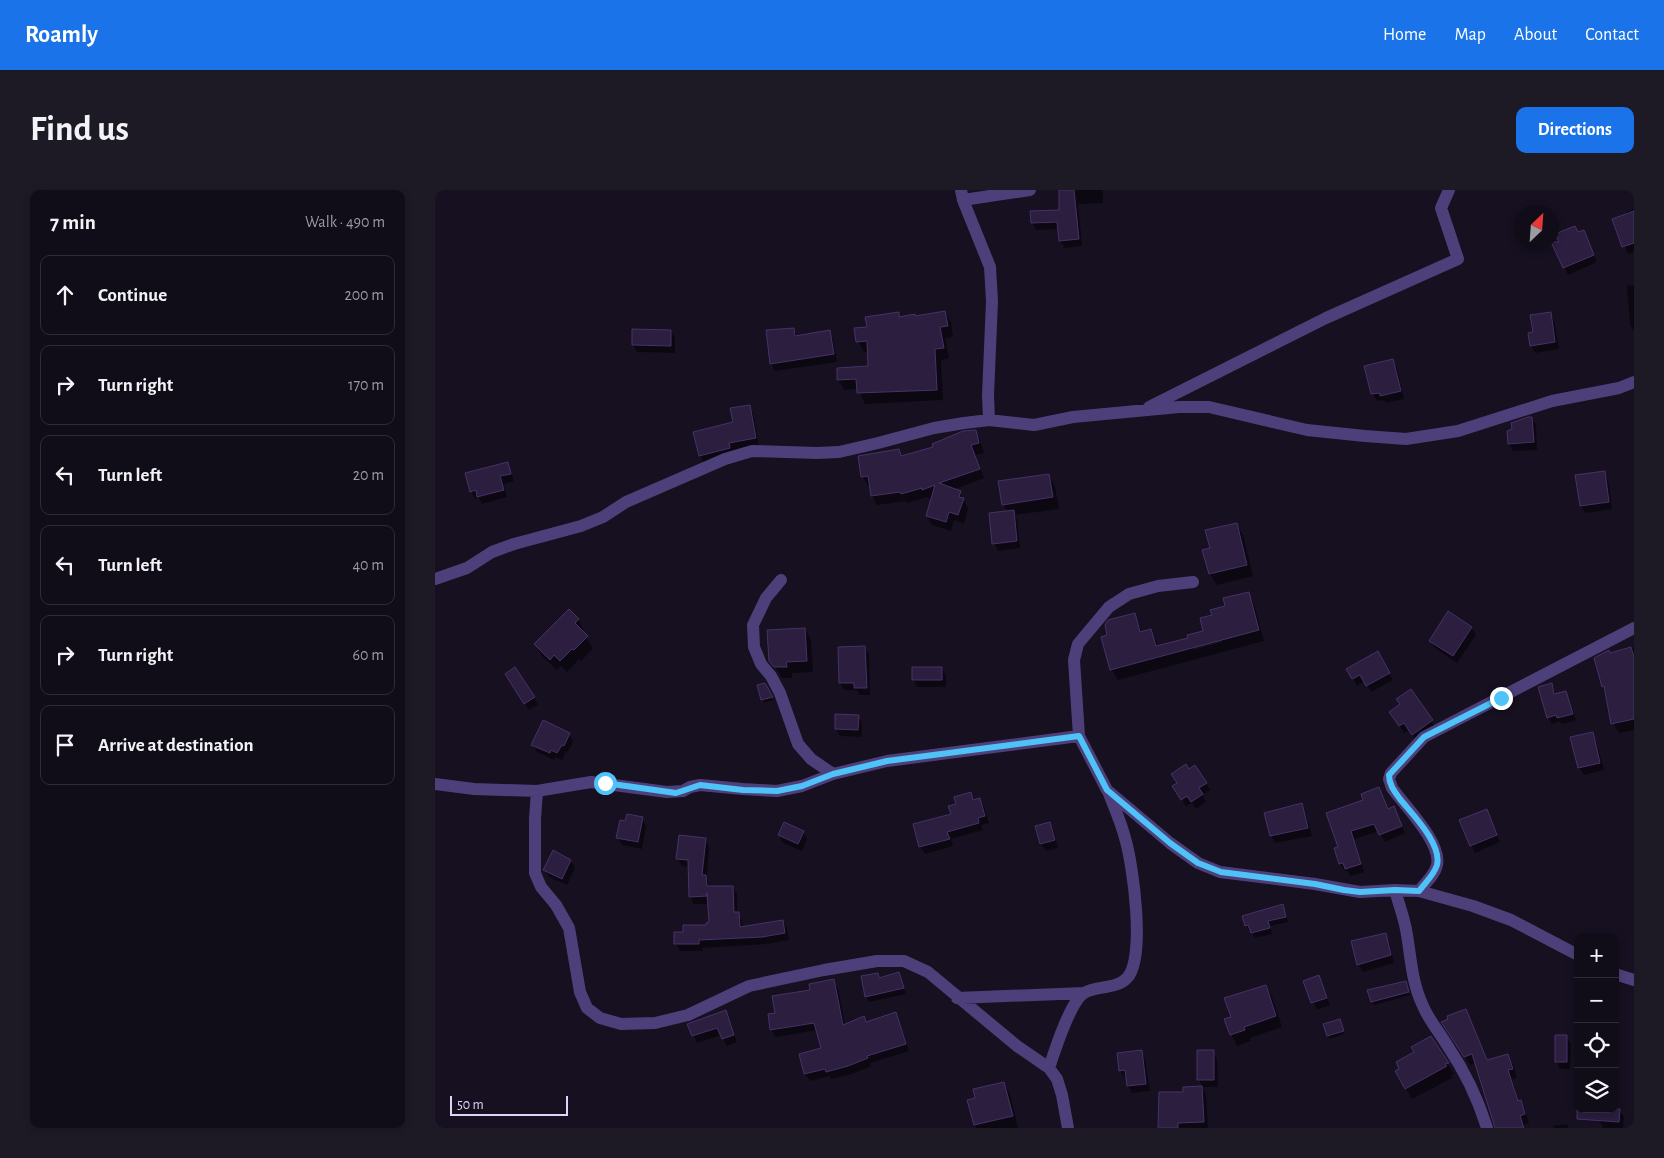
<!DOCTYPE html>
<html lang="en">
<head>
<meta charset="utf-8">
<style>
  :root { --surface:#100c18; --page:#1e1a25; --text:#f1f3f6; --muted:#9c9ba2; --line:#302c37; --accent:#1a73e8 }
  body { margin:0; font-family:"Alegreya Sans",sans-serif; background:var(--page); color:var(--text) }
  .controls { position:absolute; right:15px; bottom:15px; display:grid; overflow:hidden; border-radius:10px; box-shadow:0 2px 8px #0003 }
  .controls button { width:45px; height:45px; display:grid; place-items:center; padding:0; border:0; border-bottom:1px solid var(--line); background:var(--surface); color:var(--text); font:25px sans-serif }
  .compass { position:absolute; left:1079px; top:15px; width:45px; height:45px; border-radius:50%; background:var(--surface); box-shadow:0 2px 8px #0003; rotate:25deg }
  .scale { position:absolute; left:15px; bottom:12px; width:118px; box-sizing:border-box; padding-left:5px; border:2px solid #dfd4fa; border-top:0; font-size:14px; line-height:18px; white-space:nowrap; color:#dfd4fa; -webkit-text-stroke:4px #161020; paint-order:stroke }
  .stop { position:absolute; width:15px; height:15px; margin:-11px; border:4px solid #4fc3f7; border-radius:50%; background:#fff }
  .stop.end { background:#4fc3f7; border-color:#fff; box-shadow:0 1px 5px #0008 }
  .list { margin:0; padding:0; list-style:none }
  h2 { display:flex; justify-content:space-between; align-items:center; height:65px; margin:0; padding:0 20px; font-size:21px }
  h2 small { font-size:16px; font-weight:400; color:var(--muted) }
  .list li { display:grid; grid-template-columns:32px 1fr auto; gap:15px; align-items:center; box-sizing:border-box; height:80px; margin:0 10px 10px; padding:0 10px; border:1px solid var(--line); border-radius:10px }
  .list b { display:block; font-size:19px; white-space:nowrap }
  .list em { font-size:16px; font-style:normal; color:var(--muted) }
  .icon { flex:none; width:28px; height:28px; fill:none; stroke:currentColor; stroke-width:2; stroke-linecap:round; stroke-linejoin:round }
  .map { position:relative; flex:none; width:1199px; height:938px; overflow:hidden; border-radius:10px }
  header { display:flex; align-items:center; gap:30px; box-sizing:border-box; height:70px; padding:0 25px; background:var(--accent); color:#fff }
  header strong { font-size:24px }
  nav { display:flex; gap:28px; margin-inline-start:auto; font-size:18px }
  .intro { display:flex; align-items:center; justify-content:space-between; box-sizing:border-box; height:120px; padding:0 30px }
  h1 { margin:0; font-size:35px }
  .button { padding:12px 22px; border-radius:10px; background:var(--accent); color:#fff; font-size:18px; font-weight:700 }
  main { display:flex; gap:30px; padding:0 30px }
  aside { flex:1; background:var(--surface); border-radius:10px; box-shadow:0 2px 8px #0003 }
  .map>svg:first-child { display:block }
  .shadow { fill:#0007; fill-rule:evenodd }
  .building { fill:#2b1e3f; stroke:#473268 }
  .lines { fill:none; stroke-linecap:round; stroke-linejoin:round }
  .minor { stroke:#4d407a; stroke-width:12 }
  .route { stroke:#4fc3f7; stroke-width:6 }
</style>
</head>
<body>
<header>
<strong>Roamly</strong>
<nav><a>Home</a><a>Map</a><a>About</a><a>Contact</a></nav>
</header>
<div class="intro"><h1>Find us</h1><a class="button">Directions</a></div>
<main>
<aside>
<h2>7 min<small>Walk · 490 m</small></h2>
<ul class="list">
<li><svg class="icon" aria-label="ahead" viewBox="0 0 24 24"><path d="M12 20V5M6 11l6-6 6 6"/></svg><div><b>Continue</b></div><em>200 m</em></li>
<li><svg class="icon" aria-label="right" viewBox="0 0 24 24"><path d="M7 20v-9h11M14 6l5 5-5 5"/></svg><div><b>Turn right</b></div><em>170 m</em></li>
<li><svg class="icon" aria-label="left" viewBox="0 0 24 24"><path d="M17 20v-9H6M10 6l-5 5 5 5"/></svg><div><b>Turn left</b></div><em>20 m</em></li>
<li><svg class="icon" aria-label="left" viewBox="0 0 24 24"><path d="M17 20v-9H6M10 6l-5 5 5 5"/></svg><div><b>Turn left</b></div><em>40 m</em></li>
<li><svg class="icon" aria-label="right" viewBox="0 0 24 24"><path d="M7 20v-9h11M14 6l5 5-5 5"/></svg><div><b>Turn right</b></div><em>60 m</em></li>
<li><svg class="icon" aria-label="arrive" viewBox="0 0 24 24"><path d="M6 21V4h12l-3 4 3 4H6"/></svg><div><b>Arrive at destination</b></div></li>
</ul>
</aside>
<div class="map">
<svg width="1199" height="938" viewBox="0 0 1199 938">
  <rect width="100%" height="100%" fill="#161020"/>
  <!-- shadow -->
  <path class="shadow" d="M625 0H668V13L643 14 647 56 630 58 625 51 624 39 601 40 597 33 625 21Z
    M1199 19V62L1193 64 1178 30 1192 25 1191 22Z
    M1143 44 1152 49 1162 72 1133 85 1118 53Z
    M1199 95V141L1195 135 1192 96Z
    M510 122 516 133 518 147 510 148 514 168 506 170 508 210 430 214 423 199 409 200 403 189 434 177 433 162H429L423 151 433 138 463 124 465 128 480 127Z
    M1115 123 1119 131 1124 159 1100 163 1096 155 1099 143Z
    M359 139 363 147 394 142 398 149 402 172 340 181 336 173Z
    M198 140 236 141 240 148V163L202 162 198 155Z
    M957 171 962 178 969 209 951 213 949 210 942 211 938 204 931 177Z
    M314 216 318 223 324 256 269 273 265 265 300 233Z
    M1096 228 1101 235 1102 260 1078 261 1074 254 1073 242Z
    M540 241 545 251 549 263 540 265 549 288 518 300 525 302 533 319 529 334 519 330 516 341 497 335 492 326 498 307 494 309 493 307 472 313 471 311 442 315 437 306 435 296H433L428 287 463 261 467 267 500 258Z
    M72 273 79 291 69 294 72 307 47 314 44 308 40 309 36 301Z
    M1169 282 1173 290 1177 319 1150 323 1146 315Z
    M614 285 620 297 624 319 580 325 582 329 585 358 563 361 559 353 573 322 568 314Z
    M801 334 808 345 818 386 782 395 775 384 769 361 776 359Z
    M813 403 819 414 829 451 683 490 677 480 674 446 699 424 707 442 716 440 724 457 755 448 770 442 778 426ZM787 450V452L758 460V457Z
    M143 429 149 441 148 443 158 458 146 471 144 469 132 482 126 476 122 480 107 466 100 454Z
    M1036 437 1041 445 1022 473 1000 458 995 451Z
    M370 439 376 450 378 482 357 483V488H347L336 471Z
    M1199 457V540L1184 543 1178 533 1172 503 1168 497 1160 469Z
    M429 458 434 465 435 505H425L422 500H409L405 493Z
    M942 463 958 490 936 502 930 491 922 496 913 479Z
    M507 478 511 486V497H482L478 489Z
    M75 492 99 507 103 515 94 520Z
    M330 494 338 510 329 513 323 496Z
    M1117 494 1121 505 1131 502 1134 509 1141 530 1127 534 1125 531 1117 534 1113 527Z
    M975 501 1001 538 982 552 974 540 969 543 960 529 966 515Z
    M423 526 427 534V547L405 546 401 538Z
    M1157 543 1161 551 1169 580 1149 585 1144 578Z
    M134 544 138 551 133 562 131 561 127 570 120 567 119 570 102 562 98 555Z
    M754 581 771 593 775 600 767 605 771 612 761 619 757 613 751 616 743 603V593Z
    M535 604 540 611 545 609 549 617 554 633 546 635 548 640 516 649 518 656 490 664 485 656 517 625Z
    M930 611 962 625 970 643 950 652 944 641 919 649 929 682 915 686 912 680 910 681 905 674 901 659 904 658Z
    M866 615 870 622 877 646 840 653 836 645Z
    M1051 620 1065 652 1040 663 1026 630Z
    M207 628 211 636 207 659 187 655 183 648 191 632Z
    M615 634 619 641 623 658 611 661 606 654 602 637Z
    M368 642 372 649 367 661 348 653 344 645Z
    M270 649 274 656 272 688 275 698 297 697 302 704V723L307 731 308 738 348 731 352 738 354 750 331 754 267 758 268 761H245L241 754 249 743 276 734 274 714H259L255 707 254 677 247 676 243 669Z
    M136 671 140 678 132 695 114 687 110 680Z
    M848 716 853 732 835 736 837 744 820 748 816 740 814 741 811 735Z
    M950 744 954 752 959 773 928 782 923 774Z
    M442 784 445 789 463 784 471 804 434 812 431 806Z
    M884 787 895 815 882 820 870 792Z
    M398 791 403 798 410 835 431 833 460 824 464 831 474 861 435 873 436 876 417 884 396 889 395 886 375 891 370 884 365 865 387 859 382 840 341 847 336 840 341 824 376 801Z
    M970 792 975 805 939 815 937 812Z
    M831 796 837 807 847 837 815 848 816 851 802 856 796 844 797 827Z
    M1031 820 1053 871 1073 866 1078 874 1082 888 1077 889 1084 912 1090 921 1094 933 1089 935 1090 938H1062L1041 873 1035 875 1013 841Z
    M290 822 302 852 292 856 286 845 262 853 254 834Z
    M906 834 909 844 895 849 893 845Z
    M1131 846 1136 854 1135 879H1125L1121 871Z
    M706 861 710 869 715 901 697 903 693 896 692 888H690L685 881Z
    M778 861 782 869 783 897H768L764 890Z
    M1012 873 1019 884 1016 885 1017 888 977 909 962 882Z
    M569 893 575 904 583 938H541L534 910 542 908Z
    M767 898 771 905 773 938H725L749 904Z
    M1184 920 1189 927 1188 938H1168L1164 930Z
    M1132 934 1134 938H1119L1118 936Z"/>
  <!-- building -->
  <path class="building" d="M624 0H639L644 49 624 51 622 32 596 33 595 21 624 20Z
    M1199 21V53L1187 57 1177 29Z
    M1140 36 1143 42 1149 40 1159 65 1128 78 1116 52H1124L1120 44Z
    M510 121 513 136 505 137 509 158 500 159 502 200 422 203 421 189 402 190V178L433 176 432 151 421 152 419 138 432 137 430 127 464 122V127L480 124V126Z
    M1116 122 1120 152 1095 156 1093 143 1098 142 1095 125Z
    M359 138 360 146 395 140 399 164 335 174 331 140Z
    M197 139 236 140V156L197 155Z
    M958 169 966 201 945 206V203L936 204 929 176Z
    M315 215 321 248 294 253 295 258 264 266 258 242 298 232 295 218Z
    M1093 227H1097L1099 252 1073 254 1072 241 1077 239 1076 233Z
    M541 240 544 253 536 255 545 279 504 293 526 301 524 307 529 308 523 325 514 322 511 332 491 326 500 295 487 300V298L466 304 465 302 436 306 433 286 426 287 423 266 464 259 466 266 498 257 497 254 528 241Z
    M73 272 76 284 65 286 69 300 42 307 41 300 35 302 30 283Z
    M1170 281 1174 312 1145 316 1140 285Z
    M614 284 618 307 567 315 563 291Z
    M579 320 582 351 557 354 554 323Z
    M802 333 812 375 774 384 767 360 775 358 770 340Z
    M814 402 824 440 675 480 666 447 672 445 670 435 673 430 700 423 705 442 716 439 721 456 753 448 752 445 768 441 765 428 777 425 775 420 790 416 788 408Z
    M134 419 144 429 140 433 153 446 139 460 137 459 125 471 119 465 115 470 99 454Z
    M1013 421 1037 437 1018 466 994 451Z
    M370 438 372 471 351 472 352 477H339L334 471 332 440Z
    M430 456 432 498H419V493H404L403 457Z
    M1196 457 1199 467V529L1176 534 1169 496 1167 497 1159 468 1174 460 1175 463Z
    M943 461 955 483 931 496 925 485 917 489 911 479Z
    M80 477 100 507 89 514 70 484Z
    M477 477H507V490H477Z
    M330 493 338 507 326 510 322 495Z
    M1117 493 1119 504 1131 501 1138 524 1122 528 1121 525 1112 528 1103 497Z
    M976 499 998 530 977 545 969 533 964 536 954 522 965 514 961 509Z
    M400 524 424 525 423 540 400 539Z
    M108 530 135 543 129 556 127 555 122 563 116 560 115 563 96 555Z
    M1158 542 1165 573 1143 578 1135 547Z
    M751 574 754 579 760 575 772 593 764 598 768 604 756 612 752 606 746 610 737 596 742 593 736 584Z
    M944 597 953 619 959 616 967 636 944 645 939 634 916 641 926 674 910 679 908 673 904 674 899 658 903 657 891 623 928 610 926 604Z
    M536 602 538 610 545 608 550 626 543 628 544 633 512 642 515 649 484 657 478 634 516 624 513 616 521 614 519 607Z
    M867 613 873 638 835 646 829 623Z
    M1052 619 1062 645 1035 656 1024 630Z
    M192 624 208 627 203 652 181 648 185 630 190 631Z
    M349 632 369 641 363 654 343 645Z
    M615 632 620 650 605 654 600 636Z
    M244 645 271 648 267 685H271L272 696H298L299 722H304L305 737 348 730 350 743 327 747 264 750V754H239V742H248V735H271V733L274 732 272 703V706L254 707 253 670 241 669Z
    M118 660 136 670 127 689 108 680Z
    M848 714 851 727 833 731 835 738 816 743 813 735 810 736 807 726Z
    M951 743 956 765 922 775 916 751Z
    M464 782 469 798 430 807 426 786 443 783 444 788Z
    M884 785 892 808 876 813 868 791Z
    M399 789 408 835 429 826 431 832 461 822 471 854 432 866 433 868 413 876 391 882 390 879 369 884 364 864 386 858 379 833 335 840 333 824 340 823 337 806 375 800 374 794Z
    M971 791 974 802 936 812 932 800Z
    M831 795 841 826 809 837 810 840 795 845 789 829 796 827 789 808Z
    M1031 819 1052 870 1073 864 1078 879 1073 880 1083 911 1086 910 1090 924 1085 926 1089 938H1060L1037 864 1029 867 1006 832 1013 829 1012 826Z
    M291 820 299 845 287 849 282 838 257 846 252 834Z
    M905 829 909 841 892 846 888 834Z
    M1120 845H1132V872H1120Z
    M996 846 1014 873 1010 874 1012 876 970 899 960 881 964 879 961 872 979 862 976 857Z
    M707 860 711 894 692 896 690 880 684 881 682 863Z
    M762 860H779V890H762Z
    M569 892 578 926 539 935 532 910 540 908 538 899Z
    M767 896 769 932 743 933V938H723L724 902H748V897Z
    M1142 919H1185L1184 932 1142 929Z"/>
  <g class="lines">
    <!-- minor -->
    <path class="minor" d="M526 0 528 10 555 77 557 111 553 205 554 230
      M528 10 595 0
      M714 217 891 128 1023 69 1006 18 1014 0
      M0 389 32 378 57 362 79 354 146 336 168 327 191 312 290 269 317 261 382 263 404 262 443 253 499 238 529 233 554 230 599 235 638 227 744 217H774L872 240 930 246 971 249 1023 241 1117 211 1184 198 1199 192
      M346 390 331 408 318 435 319 457 326 474 336 486 345 503 363 554 376 569 398 584
      M758 392 723 396 694 404 674 417 643 454 639 470 644 546 672 600 735 653 763 673 785 682 880 694 925 702 960 700 984 701 1038 716 1076 730 1143 765
      M0 594 39 599 102 601 156 592 232 602 248 601 255 597 265 595 308 599 342 601 367 596 398 584 452 571 644 546
      M102 601 100 629V683L106 697 121 715 134 738 145 802 152 818 165 828 186 834 220 833 253 825 314 796 389 780 442 771H469L493 782 582 856 614 878 622 889 627 905 633 938
      M960 700C964 715 970 730 972 745 976 769 977 793 988 816 994 830 1004 842 1012 855 1029 880 1043 909 1052 938
      M984 701C990 693 1000 685 1002 675 1007 653 970 616 957 598L954 589 956 583 989 547 1199 438
      M1180 784 1199 790
      M522 808 649 803
      M614 878C620 860 635 812 649 803 660 796 682 799 692 788 711 769 698 674 690 648 686 632 679 617 673 601"/>
  </g>
  <g class="lines">
    <!-- route -->
    <path class="route" d="M170 593 241 603 265 595 308 600 342 601 367 596 398 584 452 571 644 546 672 600 735 653 763 673 786 682 880 694 909 700 925 702 960 700 984 701C990 693 999 685 1002 675 1007 654 978 625 965 609 960 602 954 595 954 585L989 547 1066 508"/>
  </g>
</svg>
<div class="controls">
<button>+</button>
<button>−</button>
<button><svg class="icon" aria-label="locate" viewBox="0 0 24 24"><circle cx="12" cy="12" r="6"/><path d="M12 2v4M12 18v4M2 12h4M18 12h4"/></svg></button>
<button><svg class="icon" aria-label="layers" viewBox="0 0 24 24"><path d="M12 4l9 5-9 5-9-5zM3 14l9 5 9-5"/></svg></button>
</div>
<svg class="compass" viewBox="-18 -18 36 36"><path d="M0-13l5 13h-10z" fill="#e53935"/><path d="M0 13l5-13h-10z" fill="#9c9ba2"/></svg>
<div class="scale">50 m</div>
<div class="stop" style="left:170px;top:593px"></div>
<div class="stop end" style="left:1066px;top:508px"></div>
</div>
</main>
</body>
</html>
